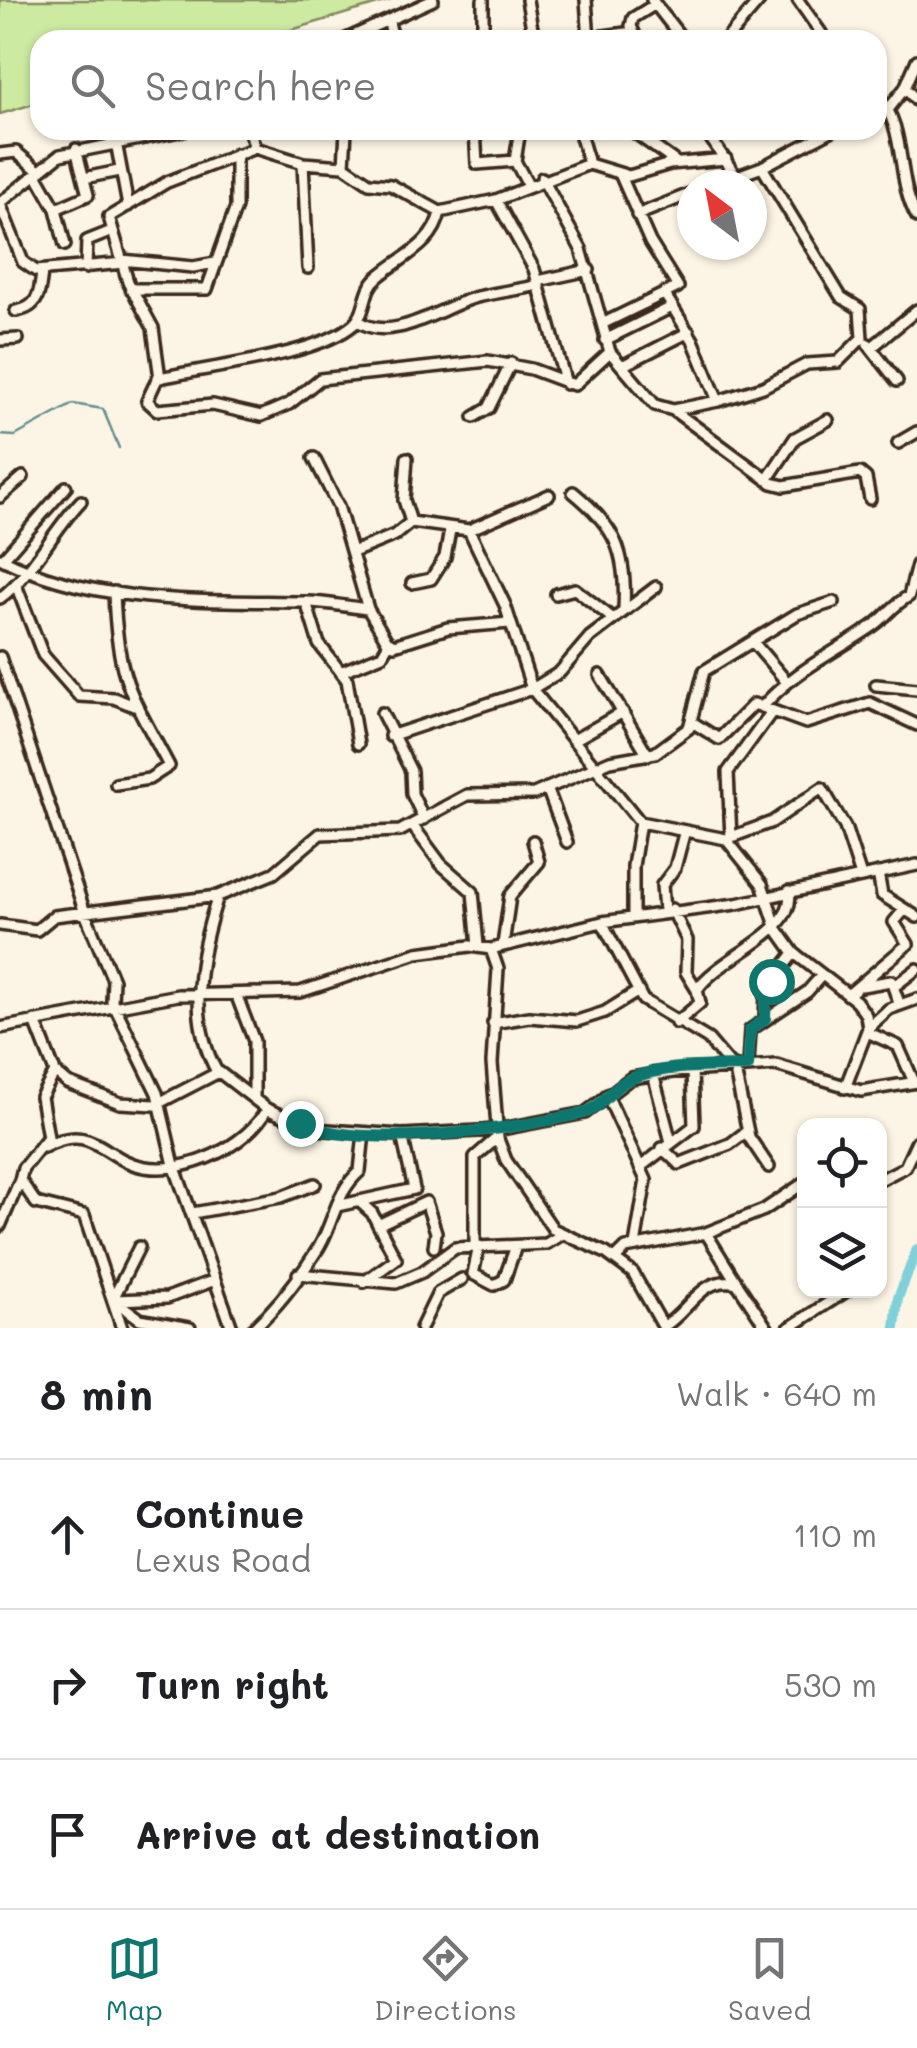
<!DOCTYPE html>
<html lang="en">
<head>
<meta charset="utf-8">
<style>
  :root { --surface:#fff; --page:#f2f2f2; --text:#202124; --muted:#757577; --line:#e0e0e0; --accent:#0f766e }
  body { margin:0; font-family:Mali,sans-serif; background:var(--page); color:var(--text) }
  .controls { position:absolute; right:30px; bottom:30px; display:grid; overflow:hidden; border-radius:20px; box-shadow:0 2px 8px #0004 }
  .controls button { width:90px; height:90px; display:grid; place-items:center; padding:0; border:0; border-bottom:2px solid var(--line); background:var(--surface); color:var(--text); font:50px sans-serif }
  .compass { position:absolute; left:677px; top:170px; width:90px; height:90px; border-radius:50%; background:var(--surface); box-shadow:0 2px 8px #0004; rotate:328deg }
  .stop { position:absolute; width:30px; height:30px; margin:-22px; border:8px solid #0f766e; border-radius:50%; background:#fff }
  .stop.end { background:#0f766e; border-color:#fff; box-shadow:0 2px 10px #0008 }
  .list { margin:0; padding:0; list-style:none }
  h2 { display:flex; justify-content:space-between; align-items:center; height:130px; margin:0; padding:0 40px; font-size:42px }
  h2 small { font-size:32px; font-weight:400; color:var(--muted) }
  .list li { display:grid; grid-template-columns:65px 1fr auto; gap:30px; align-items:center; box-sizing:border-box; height:150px; padding:0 40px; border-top:2px solid var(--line) }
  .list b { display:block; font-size:38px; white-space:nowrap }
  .list p { margin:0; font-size:32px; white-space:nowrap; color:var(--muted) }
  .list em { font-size:32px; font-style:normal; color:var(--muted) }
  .icon { flex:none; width:55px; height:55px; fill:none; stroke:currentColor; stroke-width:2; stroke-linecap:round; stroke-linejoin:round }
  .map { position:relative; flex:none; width:917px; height:1328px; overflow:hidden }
  .search { position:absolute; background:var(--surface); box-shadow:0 2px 8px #0004; left:30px; right:30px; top:30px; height:110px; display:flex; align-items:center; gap:25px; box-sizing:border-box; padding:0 35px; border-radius:30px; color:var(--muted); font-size:38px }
  .sheet { height:580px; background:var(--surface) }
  nav { display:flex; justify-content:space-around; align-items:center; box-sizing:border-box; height:140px; border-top:2px solid var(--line); background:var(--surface); font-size:28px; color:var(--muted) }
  nav a { display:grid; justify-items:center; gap:5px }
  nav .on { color:var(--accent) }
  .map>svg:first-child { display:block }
  .green { fill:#cdeaa1; stroke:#848a60; stroke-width:2.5 }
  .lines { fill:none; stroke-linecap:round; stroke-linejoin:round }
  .stream { stroke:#648e8f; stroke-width:2.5 }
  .river { stroke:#80d0da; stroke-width:10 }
  .minor-casing { stroke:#3b2a1e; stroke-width:16 }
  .minor { stroke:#fcf5e5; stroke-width:9 }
  .route { stroke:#0f766e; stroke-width:12 }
</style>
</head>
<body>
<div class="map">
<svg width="917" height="1328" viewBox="0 0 917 1328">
  <rect width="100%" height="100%" fill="#fcf5e5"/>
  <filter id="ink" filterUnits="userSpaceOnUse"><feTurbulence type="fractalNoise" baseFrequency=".01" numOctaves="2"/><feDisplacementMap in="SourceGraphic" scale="20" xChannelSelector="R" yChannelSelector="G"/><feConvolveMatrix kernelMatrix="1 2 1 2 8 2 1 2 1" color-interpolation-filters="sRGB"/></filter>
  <g filter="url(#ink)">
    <!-- green -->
    <path class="green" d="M0 0H391L258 40H40V102L0 114Z"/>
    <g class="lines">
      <!-- stream -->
      <path class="stream" d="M0 435 15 436 73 404 103 409 119 448"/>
      <!-- river -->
      <path class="river" d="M895 1328 898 1298 917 1249"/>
      <!-- minor casing -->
      <g class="minor-casing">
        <path id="minor" d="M527 0 534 40
          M586 0 589 40
          M652 0 683 40
          M798 0 826 40
          M389 22 393 40
          M589 38 633 32
          M344 40 433 0
          M483 40V0
          M637 40 631 26 633 18 654 5
          M726 40 760 0
          M905 88 917 101
          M877 94C908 129 895 179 917 217
          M887 111 905 88 917 60
          M249 130 255 148 303 163 344 166 369 183 391 185 440 212 496 200 589 164 629 176 670 164 726 159
          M475 130 477 164 515 161
          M520 130 515 161 528 185
          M584 130 581 137 589 164
          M631 130 677 163
          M705 130 736 176
          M116 142 128 206
          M255 148 167 182 109 217 128 282 153 328 160 378C208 367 320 355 354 324 368 311 362 290 378 277 401 257 434 245 440 212
          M0 154 16 152 39 171
          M303 163 308 268
          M344 166 346 130
          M36 174 56 209 65 245
          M84 178 119 171
          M542 178 581 249 610 352 655 405 673 410 718 401 763 387 807 364 838 362 862 338 860 309 841 297 762 167
          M713 185 762 167 833 130
          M496 200 534 269 566 384
          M0 203 60 155 185 130
          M0 204 23 262 36 271 124 263
          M56 209 88 195 76 149
          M637 215 692 193
          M122 260 193 267 215 263
          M86 268 87 241 112 231
          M538 281 589 270
          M131 289H207L236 207V154
          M664 293 693 340 718 401
          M16 311C39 308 40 292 42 272
          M358 321C393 345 442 306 477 297 498 292 519 290 539 285
          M602 324 678 287 650 242 621 176
          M0 340 18 339
          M605 340 672 307
          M868 344 897 381
          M871 348 917 310
          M622 366 689 332
          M158 377 147 401 157 410 213 405 261 416 289 404 320 379 488 361 531 369 574 385 610 352
          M673 410 772 483 784 486 860 473 866 478 870 499
          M474 417 489 408 511 363
          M898 443 917 432
          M314 458 338 506 368 609
          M407 458 404 500 411 522
          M767 480 795 438 828 420
          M573 492C616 527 627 553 624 609
          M0 497 23 477
          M469 530 505 605 532 689 640 822 726 839 772 822 822 788 845 827 861 876
          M353 552 395 535 411 522 469 530 549 495
          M0 558C95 606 203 600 307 602 327 602 347 607 368 609L387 641 394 645 448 628 510 623
          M3 559 66 487
          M412 583 431 579 445 557 450 530
          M16 585 43 655 79 696 114 698 134 706
          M114 592C117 680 130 692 169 766L149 779 116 784
          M556 594 575 589 612 618
          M0 598C29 578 54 529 81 501
          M306 602 319 644 347 680 358 744
          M753 642 786 681
          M0 657 85 913 113 980 112 1001 157 1093 174 1165 232 1328
          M343 671 382 655 389 643
          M600 675 648 755
          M876 685 917 689
          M763 706C794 671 834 653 873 626 886 617 893 605 909 596L917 565
          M382 713 411 771 412 794 424 819
          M692 722 719 739 754 704 806 723 870 703 917 725
          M390 736 532 689 560 672 590 637 656 587
          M574 740 623 712
          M547 788 567 842
          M412 825 441 864 473 892 478 946
          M731 838 728 772 771 713
          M726 839 762 884 777 929 794 953 856 1001 866 1015 868 1028 845 1088
          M878 873 882 895 917 917
          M672 909 687 940 686 972 697 990
          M664 911 662 885 675 868 684 834
          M633 916V866L640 822
          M602 922 643 1000 708 1039 731 1066
          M0 925 37 930 54 916 218 896 274 873 320 834 400 831 467 795 534 794 610 761 655 753 689 728 704 671 797 614 834 602
          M503 945 510 896 539 862 533 841
          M491 949 602 922 736 904 917 865
          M896 985 917 969
          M862 986 891 981 899 1003
          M236 994 254 1041V1098
          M848 995 908 944 894 922 904 910
          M765 1019 766 989 794 953
          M35 1021 55 1072 68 1083 120 1103 155 1105 219 1072 267 1109 313 1129 402 1135 497 1130 585 1113 631 1078 674 1072 776 1065 861 1091 917 1082
          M493 1023 529 1017 577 1021 605 1012 637 992
          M676 1023 700 1003 697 990C719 956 798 933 789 891
          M0 1028 178 995 300 992 417 953 470 946 491 949 498 969 492 1063 498 1139 506 1160 553 1229 606 1253 633 1273 664 1328
          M868 1028 889 1009 917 999
          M867 1032 898 1046 914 1082
          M748 1065 750 1030 807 992 822 975
          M734 1066 749 1137 769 1167
          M55 1072 41 1097 48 1137 23 1168 20 1180 36 1203 84 1215 122 1328
          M217 1072C187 1017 199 954 218 896
          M653 1074 671 1142
          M607 1095 646 1180 635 1245
          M44 1147C94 1120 104 1161 145 1167 188 1174 247 1146 267 1109
          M662 1148 679 1164 730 1144 747 1131
          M643 1165 694 1126 692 1070
          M880 1180 905 1167 917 1141
          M360 1202 372 1213 396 1259 364 1282
          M337 1206 414 1189 402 1135
          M193 1213 281 1197 315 1184
          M378 1225 426 1202 436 1232 434 1247
          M0 1226 20 1180
          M706 1233 737 1283
          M475 1246V1157L498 1137
          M479 1246 473 1274 494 1285 504 1280 516 1246
          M616 1258 626 1248 706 1233 764 1210 804 1183
          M298 1274 396 1283 422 1272 455 1248 546 1244 561 1235
          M113 1299 139 1247
          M114 1300 140 1319 190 1328
          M115 1300 167 1298 215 1280
          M663 1327C689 1312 702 1274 737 1283L767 1328
          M254 1328C278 1306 302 1274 319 1247 335 1220 335 1193 360 1171L364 1133
          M421 1328 438 1293 462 1279
          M789 1328 848 1290"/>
      </g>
      <!-- minor -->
      <use href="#minor" class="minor"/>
    </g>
  </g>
  <g class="lines" filter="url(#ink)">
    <!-- route -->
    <path class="route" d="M300 1123C362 1151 517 1129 583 1113 601 1109 610 1089 626 1081 658 1064 713 1067 748 1066L750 1030 765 1019 766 989 771 981"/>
  </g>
</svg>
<div class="controls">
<button><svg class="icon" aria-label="locate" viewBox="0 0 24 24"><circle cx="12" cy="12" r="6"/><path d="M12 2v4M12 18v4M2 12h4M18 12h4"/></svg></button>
<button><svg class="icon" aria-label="layers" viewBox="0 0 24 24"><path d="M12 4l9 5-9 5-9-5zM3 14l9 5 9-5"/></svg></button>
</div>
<svg class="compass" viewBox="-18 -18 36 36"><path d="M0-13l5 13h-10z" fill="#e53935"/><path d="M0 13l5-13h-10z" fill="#757577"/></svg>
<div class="stop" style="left:771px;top:981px"></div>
<div class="stop end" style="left:300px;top:1123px"></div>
<div class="search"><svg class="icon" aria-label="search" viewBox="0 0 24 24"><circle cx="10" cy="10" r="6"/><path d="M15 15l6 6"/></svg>Search here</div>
</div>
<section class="sheet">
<h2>8 min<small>Walk · 640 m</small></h2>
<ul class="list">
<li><svg class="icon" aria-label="ahead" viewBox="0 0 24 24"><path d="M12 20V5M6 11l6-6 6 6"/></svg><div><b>Continue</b><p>Lexus Road</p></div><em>110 m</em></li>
<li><svg class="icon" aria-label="right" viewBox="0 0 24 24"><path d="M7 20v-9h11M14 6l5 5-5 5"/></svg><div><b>Turn right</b></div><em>530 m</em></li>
<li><svg class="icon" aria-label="arrive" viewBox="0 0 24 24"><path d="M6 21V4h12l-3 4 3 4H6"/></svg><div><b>Arrive at destination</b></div></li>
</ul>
</section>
<nav>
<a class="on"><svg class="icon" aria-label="map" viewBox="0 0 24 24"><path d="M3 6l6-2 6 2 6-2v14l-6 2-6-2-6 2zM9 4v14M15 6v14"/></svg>Map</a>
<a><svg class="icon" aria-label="directions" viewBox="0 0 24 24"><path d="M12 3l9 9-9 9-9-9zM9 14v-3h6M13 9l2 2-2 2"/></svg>Directions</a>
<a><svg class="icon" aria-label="saved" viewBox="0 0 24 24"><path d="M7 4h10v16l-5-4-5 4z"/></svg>Saved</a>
</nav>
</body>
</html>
